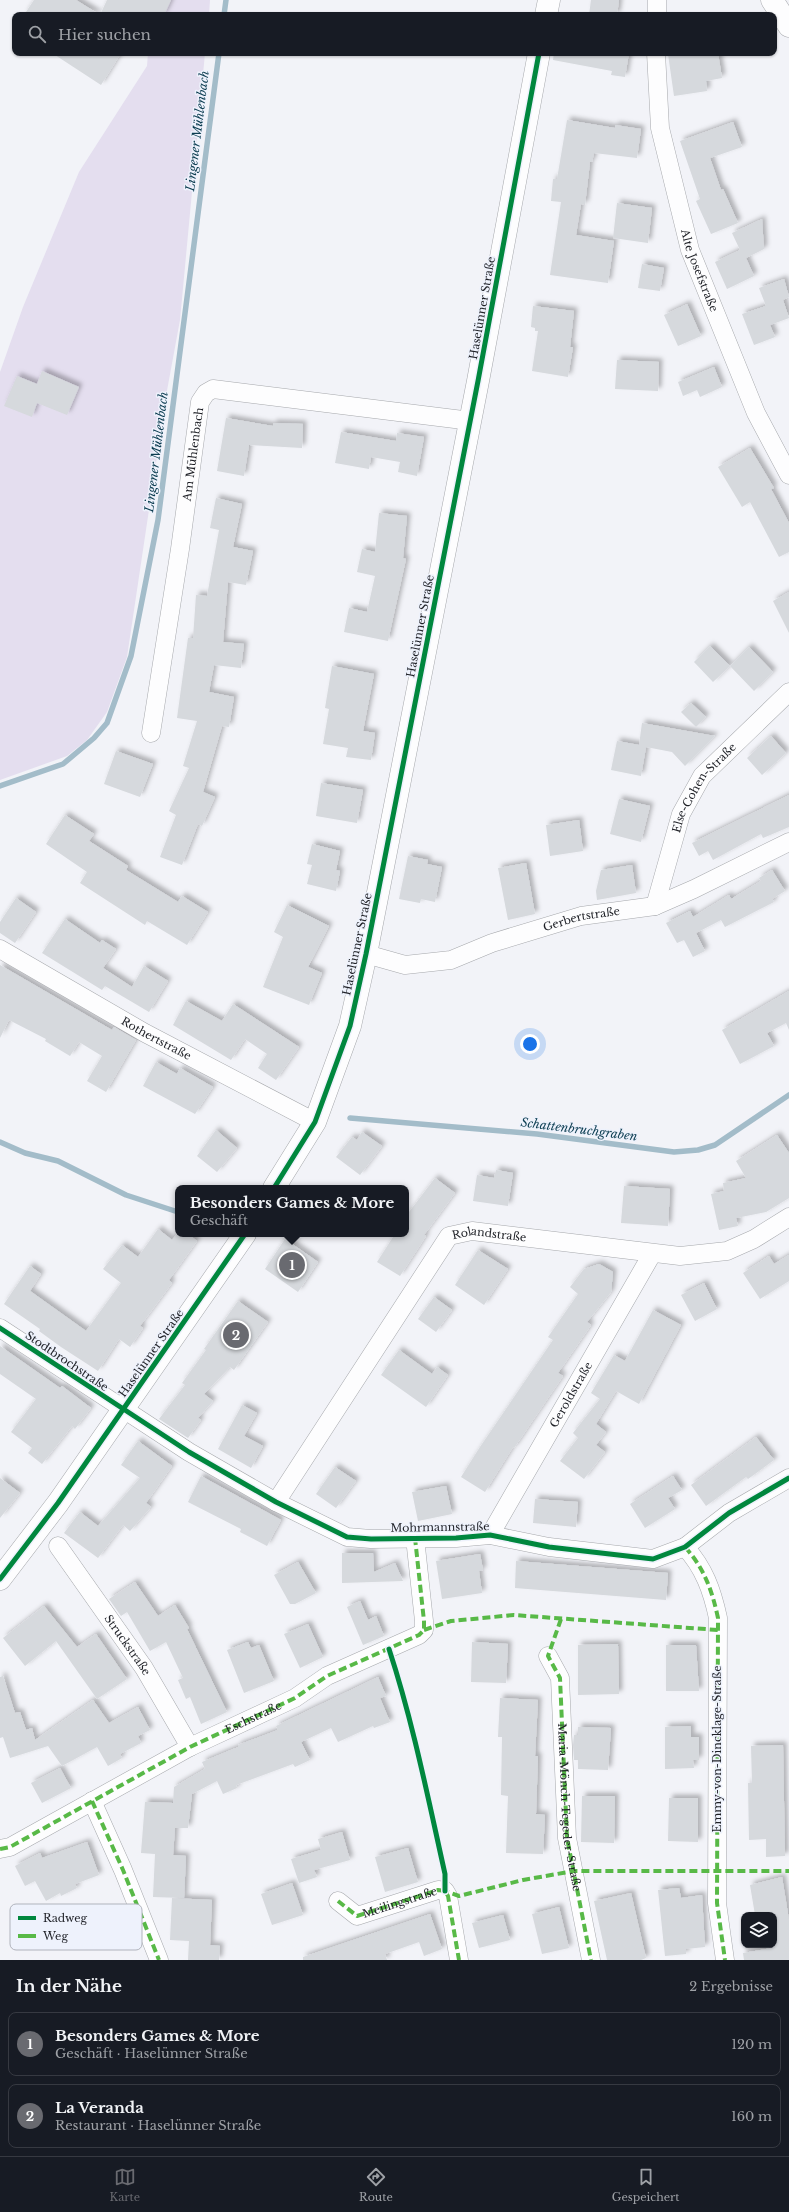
<!DOCTYPE html>
<html lang="de">
<head>
<meta charset="utf-8">
<style>
  :root { --surface:#171b24; --page:#20242c; --text:#f1f3f6; --muted:#9ea1a6; --line:#363941; --accent:#696a70 }
  body { margin:0; font-family:"Libre Baskerville",serif; background:var(--page); color:var(--text) }
  .controls { position:absolute; right:12px; bottom:12px; display:grid; overflow:hidden; border-radius:8px; box-shadow:0 1px 3px #0004 }
  .controls button { width:36px; height:36px; display:grid; place-items:center; padding:0; border:0; border-bottom:1px solid var(--line); background:var(--surface); color:var(--text); font:20px sans-serif }
  .you { position:absolute; left:530px; top:1044px; width:14px; height:14px; margin:-10px; border:3px solid #fff; border-radius:50%; background:#1a73e8; box-shadow:0 0 0 6px #1a73e833 }
  .badge { display:grid; place-items:center; width:26px; height:26px; border-radius:50%; background:var(--accent); color:#fff; font-size:13px; font-weight:700 }
  .pin { position:absolute; translate:-50% -50%; border:2px solid #fff; box-shadow:0 1px 4px #0006 }
  .popup { position:absolute; left:175px; top:1185px; width:234px; height:52px; box-sizing:border-box; display:grid; place-content:center; border-radius:8px; background:var(--surface); filter:drop-shadow(0 1px 3px #0005); font-size:13px; white-space:nowrap; color:var(--muted) }
  .popup b { font-size:15px; color:var(--text) }
  .popup::after { content:''; position:absolute; left:50%; top:100%; margin-left:-8px; border:8px solid transparent; border-top-color:var(--surface) }
  .list { margin:0; padding:0; list-style:none }
  h2 { display:flex; justify-content:space-between; align-items:center; height:52px; margin:0; padding:0 16px; font-size:17px }
  h2 small { font-size:13px; font-weight:400; color:var(--muted) }
  .list li { display:grid; grid-template-columns:26px 1fr auto; gap:12px; align-items:center; box-sizing:border-box; height:64px; margin:0 8px 8px; padding:0 8px; border:1px solid var(--line); border-radius:8px }
  .list b { display:block; font-size:15px; white-space:nowrap }
  .list p { margin:0; font-size:13px; white-space:nowrap; color:var(--muted) }
  .list em { font-size:13px; font-style:normal; color:var(--muted) }
  .icon { flex:none; width:22px; height:22px; fill:none; stroke:currentColor; stroke-width:2; stroke-linecap:round; stroke-linejoin:round }
  .map { position:relative; flex:none; width:789px; height:1960px; overflow:hidden }
  .search { position:absolute; background:var(--surface); box-shadow:0 1px 3px #0004; left:12px; right:12px; top:12px; height:44px; display:flex; align-items:center; gap:10px; box-sizing:border-box; padding:0 14px; border-radius:8px; color:var(--muted); font-size:15px }
  .sheet { height:196px; background:var(--surface) }
  nav { display:flex; justify-content:space-around; align-items:center; box-sizing:border-box; height:56px; border-top:1px solid var(--line); background:var(--surface); font-size:11px; color:var(--muted) }
  nav a { display:grid; justify-items:center; gap:2px }
  nav .on { color:var(--accent) }
  .map>svg:first-child { display:block }
  .green { fill:#e4deef }
  .lines { fill:none; stroke-linecap:round; stroke-linejoin:round }
  .stream { stroke:#a3bcc9; stroke-width:5.5 }
  .building { fill:#d6d9dd; filter:url(#shadow) }
  .street-casing { stroke:#a6a8ac; stroke-width:19 }
  .secondary-casing { stroke:#a6a8ac; stroke-width:23 }
  .street { stroke:#fdfdfe; stroke-width:18 }
  .secondary { stroke:#fdfdfe; stroke-width:22 }
  .quiet { stroke:#58b947; stroke-width:4; stroke-dasharray:8 4; stroke-linecap:butt }
  .cycleway-casing { stroke:#eef2fc; stroke-width:8 }
  .cycleway { stroke:#00873e; stroke-width:5 }
  .labels { text-anchor:middle; dominant-baseline:central; stroke-width:3; stroke-linejoin:round; paint-order:stroke }
  .street-label { font-size:11px; fill:#1f2127; stroke:#eef2fc }
  .water-label { font-size:12px; font-style:italic; fill:#0c3d51; stroke:#eef2fc }
  .key { fill:#eef2fc; stroke:#b0b3bc; stroke-width:1 }
  .key-label { font-size:11px; fill:#1f2127 }
</style>
</head>
<body>
<div class="map">
<svg width="789" height="1960" viewBox="0 0 789 1960">
  <defs>
    <filter id="shadow"><feDropShadow dx="3.5" dy="-3.5" stdDeviation="2" flood-color="#0004"/></filter>
  </defs>
  <rect width="100%" height="100%" fill="#f2f3f8"/>
  <!-- green -->
  <path class="green" d="M154 0H210L209 15H152Z
    M148 53H205L180 320 166 396 127 657 107 712 87 740 67 756 0 780V372L23 307 79 172 147 66Z"/>
  <g class="lines">
    <!-- stream -->
    <path class="stream" d="M224 15 226 0
      M0 786 63 764 94 738 107 723 131 656 158 520 219 53
      M350 1118 537 1134 674 1152 698 1150 715 1145 789 1095
      M0 1142 25 1153 58 1161 126 1195 178 1212"/>
  </g>
  <!-- building -->
  <path class="building" d="M34 0H76L100 15H24Z
    M107 0H171L164 15H100Z
    M591 0H619L617 15H589Z
    M52 53H121L101 85Z
    M554 53H629L625 77 611 75 612 71 553 60Z
    M675 53H718L722 78 706 81 707 91 674 96 668 54Z
    M567 120 615 128V125L641 129 637 158 594 153 592 162H590L585 205 581 204 576 235 614 241 608 283 550 275 561 202 551 201 553 179H557Z
    M733 122 742 147 710 158 721 190 723 189 738 223 711 234 696 201 700 199 680 141Z
    M617 203 652 208 648 243 613 238Z
    M762 219 764 249 746 258 754 276 727 289 715 262 740 250 732 233Z
    M642 264 664 268 660 291 638 288Z
    M784 279 789 297 783 300 789 318 770 325 775 337 754 345 742 314 766 306 759 288Z
    M687 304 701 336 678 346 664 315Z
    M533 306 574 311 570 347H573L568 377 532 371 538 331H535V328L531 327Z
    M617 360 659 362 658 391 615 389Z
    M714 367 722 387 700 397 697 390 683 396 678 382Z
    M42 371 79 387 67 415 37 403 32 417 4 406 17 376 37 384Z
    M226 418 273 426V423L303 424 302 448 249 445 244 476 217 471Z
    M341 432 396 441 397 433 424 437 417 476 398 472 400 462 371 457 369 469 335 463Z
    M750 448 774 488 771 489 789 523V552L779 557 750 502 742 507 718 467Z
    M216 498 242 504 233 547 253 551 246 585 228 582 223 642 244 644 241 668 214 665 209 692 234 697 229 727 222 726 203 792 215 797 202 826 198 824 182 865 160 857 176 815 169 811 189 768 183 766 197 721 177 718 188 638H193L196 595 207 596 219 530 210 528Z
    M379 513 407 516 403 558 406 559 388 641 344 632 349 608 367 612 375 576 357 572 362 549 375 552Z
    M789 592V633L773 601Z
    M710 646 730 666 713 682 694 662Z
    M749 647 773 672 754 691 730 666Z
    M332 666 374 674 363 731 375 733 371 760 346 757 348 748 323 744 329 709 325 708Z
    M691 703 706 717 696 727 681 712Z
    M642 723 715 736 685 766 672 752 646 747 641 776 611 770 617 741 639 745Z
    M771 736 786 753 762 775 747 758Z
    M116 751 153 764 140 797 104 784Z
    M321 783 363 790 357 823 316 816Z
    M789 795V827L763 838 761 834 713 860 708 851 699 856 692 843Z
    M619 799 650 806 641 842 610 834Z
    M65 815 94 834 89 841 128 866 126 870 178 902 182 896 208 912 187 945 147 921 145 925 80 883 87 872 46 844Z
    M579 820 583 851 550 856 546 825Z
    M312 844 340 851 336 870 340 871 336 891 307 884 312 865 307 864Z
    M408 856 428 860 427 864 442 867 435 902 421 899 420 903 399 899Z
    M526 863 535 914 508 920 498 868Z
    M632 865 636 893 597 900 596 891 601 870Z
    M772 870 785 891 772 899 774 902 725 927 721 920 696 933 705 951 693 957 684 940 677 943 666 923 690 911 693 917 729 895 731 899 761 881 759 878Z
    M16 898 36 912 15 943 0 933V922Z
    M287 905 329 926 308 967 322 973 309 1005 263 987 283 937 274 932Z
    M65 919 100 943 102 940 116 949 103 968 132 987 144 966 168 981 149 1012 105 986 102 990 42 953Z
    M0 965 112 1030 114 1027 136 1040 106 1092 87 1081 102 1056 79 1042 70 1056 45 1041 46 1039 9 1020 0 1038Z
    M789 991V1030L786 1023 767 1033 774 1046 740 1064 722 1030Z
    M186 1001 222 1021 233 1004 299 1047 276 1080 258 1068 267 1054 245 1039 231 1060 173 1025Z
    M156 1062 177 1074 180 1068 213 1087 195 1114 143 1086Z
    M216 1130 237 1148 217 1172 197 1156Z
    M362 1132 382 1146 360 1175 336 1157 352 1137 357 1140Z
    M777 1135 789 1153V1198L766 1212 736 1218 738 1226 719 1230 711 1194 724 1191 723 1183 746 1178 736 1161Z
    M496 1170 513 1173 508 1206 473 1201 477 1175 494 1178Z
    M435 1178 455 1193 424 1235 426 1236 400 1276 377 1262 395 1234H406V1216Z
    M624 1186 670 1189 668 1226 621 1223Z
    M158 1229 172 1240 177 1234H188L197 1241 169 1280 172 1283 140 1326 143 1328 130 1347 119 1339 98 1371 61 1347 39 1331 40 1329 4 1304 30 1266 41 1274 30 1291 86 1331 121 1283 103 1269 122 1245 138 1257Z
    M285 1239 318 1262 298 1292 265 1269Z
    M478 1250 508 1269 484 1305 455 1285Z
    M789 1255V1281L760 1299 743 1273 769 1256 774 1264Z
    M599 1264 613 1272 611 1292 587 1322 591 1325 558 1373 563 1376 514 1448 513 1447 485 1492 461 1477 480 1447 553 1340 548 1337 578 1294 570 1287 584 1269Z
    M704 1283 717 1309 695 1321 681 1295Z
    M434 1297 452 1310 436 1332 418 1319Z
    M238 1301 268 1322 234 1370 230 1367 204 1394 213 1401 198 1418 201 1420 188 1438 159 1419 185 1385 182 1383 206 1350 204 1349Z
    M653 1310 681 1325 639 1404 616 1391 596 1424 606 1432 596 1445 605 1452 584 1479 560 1461 578 1438 573 1433 600 1399 591 1393 614 1355 625 1361Z
    M0 1346 60 1388 62 1386 91 1408 75 1429 72 1426 42 1464 28 1453 32 1448 11 1432 36 1399 0 1374Z
    M399 1350 432 1374 437 1367 448 1375 426 1407 381 1375Z
    M242 1405 257 1413 244 1436 263 1446 251 1468 218 1449Z
    M756 1437 774 1460 748 1479 746 1477 706 1506 691 1485Z
    M138 1441 172 1466 146 1503 151 1507 130 1531 123 1525 98 1558 64 1533 80 1512 98 1526 140 1478 121 1465Z
    M335 1467 356 1481 336 1508 316 1494Z
    M201 1476 281 1520 267 1546 240 1532 241 1529 188 1502Z
    M673 1476 682 1490 668 1498 675 1509 645 1528 630 1504Z
    M0 1478 20 1493 0 1518Z
    M446 1486 452 1514 418 1521 412 1492Z
    M535 1499 578 1502 576 1527 533 1523Z
    M342 1553H373L374 1572 395 1563 403 1581 342 1583Z
    M480 1554 483 1570 479 1571 482 1593 442 1599 436 1561Z
    M516 1561 668 1573 666 1600 515 1588Z
    M298 1562 316 1593 295 1604H290L274 1575Z
    M135 1582 158 1616 175 1605 189 1628 187 1629 227 1712 201 1724 190 1697 186 1699 178 1680 183 1678 166 1642 150 1651 127 1612 121 1616 109 1599Z
    M360 1601 368 1620 376 1616 384 1636 363 1645 347 1607Z
    M44 1606 77 1647 96 1634 127 1679 97 1699 56 1641 25 1666 3 1638Z
    M308 1624 323 1657 300 1668 284 1634Z
    M248 1642 251 1648 259 1645 274 1681 244 1693 227 1650Z
    M472 1642 508 1644 506 1683 471 1682Z
    M618 1644 619 1694 578 1695V1645Z
    M666 1645H696L699 1691H666Z
    M3 1676 15 1713 20 1712 26 1730 32 1728 35 1740 93 1700 109 1723 138 1707 150 1730 138 1736 141 1743 120 1754 122 1758 108 1766 97 1747 62 1766 48 1746 10 1758 3 1737 0 1738V1677Z
    M378 1677 386 1696 380 1698 390 1722 374 1728 373 1726 338 1742 331 1728 301 1742 310 1760 295 1767 293 1764 236 1785 237 1788 223 1794 217 1781 192 1794 188 1828H175L173 1855 186 1856 184 1898 153 1897 155 1854 141 1853 145 1802 173 1803 174 1787 205 1769 202 1762 238 1747V1745L278 1730 276 1726Z
    M500 1698 538 1700 535 1756H538L536 1814 545 1815 543 1854 506 1853 508 1796 501 1795 502 1737H498Z
    M691 1726V1737H699V1760H693L694 1768 665 1769V1727Z
    M578 1727 611 1728 608 1770 578 1769V1760H574L573 1745 574 1735H578Z
    M783 1745 785 1856 766 1857V1839L749 1840 748 1783H752L751 1746Z
    M60 1768 71 1788 42 1803 31 1783Z
    M582 1796H615L614 1843 581 1842Z
    M669 1798H698V1842L668 1841Z
    M342 1832 350 1860 314 1870 317 1877 299 1883 291 1859 321 1850 318 1839Z
    M87 1842 99 1875 75 1884 77 1888 61 1896 60 1893 46 1901 35 1881 25 1886 15 1866 40 1853 42 1858Z
    M408 1848 418 1882 385 1892 375 1857Z
    M782 1877 789 1920V1960H744L743 1953 772 1948V1945H774V1913L755 1915 750 1885Z
    M292 1883 303 1915 272 1925 261 1894Z
    M679 1888 681 1898 702 1895 705 1947 686 1949V1954L665 1956 658 1890Z
    M631 1893 646 1958 641 1960H607L594 1901Z
    M172 1898 212 1900 210 1945 220 1946 219 1960H188L189 1941 170 1940Z
    M559 1907 569 1948 542 1954 532 1914Z
    M430 1914 442 1949 424 1956 419 1942 385 1954 387 1960H303V1957Z
    M503 1915 510 1940 479 1948 472 1923Z"/>
  <g class="lines">
    <!-- street casing -->
    <g class="street-casing">
      <g id="street">
        <path d="M657 15V0"/>
        <path id="s1" d="M656 53 660 128 690 250 756 413 789 475"/>
        <path id="s2" d="M151 733 180 549 200 402 206 393 213 389 471 421"/>
        <path id="s3" d="M655 906 681 814 702 776 789 692"/>
        <path id="s4" d="M0 949 145 1033 315 1122"/>
        <path id="s5" d="M366 954 405 965 451 960 492 943 581 916 655 906 694 889 789 842"/>
        <path d="M0 1328 189 1452 276 1502 347 1537 371 1539 456 1538 490 1535 549 1547 653 1559 685 1547 729 1513 789 1478"/>
        <path id="s6" d="M276 1502 449 1236 472 1231 680 1256 727 1251 754 1239 789 1217"/>
        <path id="s7" d="M490 1535 652 1254"/>
        <path id="s8" d="M58 1546 144 1668 190 1747"/>
        <path d="M685 1547C704 1568 712 1590 718 1618L717 1903 725 1960"/>
        <path d="M548 1656 560 1678 567 1838 591 1960"/>
        <path d="M92 1801 123 1870 159 1960"/>
        <path id="s9" d="M0 1849 10 1847 190 1747 295 1698 327 1676 419 1635 424 1630V1621L415 1538"/>
        <path d="M338 1901 357 1916 438 1890 445 1891 448 1896 459 1960"/>
      </g>
    </g>
    <!-- secondary casing -->
    <g class="secondary-casing">
      <path id="secondary" d="M772 0 789 26
        M546 15 549 0
        M274 1188 315 1122 350 1026 366 954 478 381 539 53
        M0 1579 58 1503 245 1234"/>
    </g>
    <!-- street -->
    <use href="#street" class="street"/>
    <!-- secondary -->
    <use href="#secondary" class="secondary"/>
    <!-- quiet -->
    <g class="quiet">
      <path d="M685 1547C704 1568 712 1590 718 1618L717 1903 725 1960"/>
      <path id="s10" d="M561 1619 548 1656 560 1678 567 1838 591 1960"/>
      <path d="M424 1630 451 1621 514 1615 718 1630"/>
      <path d="M92 1801 123 1870 159 1960"/>
      <path d="M0 1849 10 1847 190 1747 295 1698 327 1676 419 1635 424 1630V1621L415 1538"/>
      <path d="M445 1887V1891L459 1896 523 1880 574 1871H789"/>
      <path id="s11" d="M338 1901 357 1916 438 1890 445 1891 448 1896 459 1960"/>
    </g>
    <!-- cycleway casing -->
    <g class="cycleway-casing">
      <path id="cycleway" d="M274 1188 315 1122 350 1026 366 954 478 381 539 53
        M0 1328 189 1452 276 1502 347 1537 371 1539 456 1538 490 1535 549 1547 653 1559 685 1547 729 1513 789 1478
        M0 1579 58 1503 245 1234
        M389 1649C413 1722 428 1798 445 1874V1891"/>
    </g>
    <!-- cycleway -->
    <use href="#cycleway" class="cycleway"/>
  </g>
  <g class="labels">
    <!-- street labels -->
    <g class="street-label">
      <text stroke="none"><textPath href="#s1" startOffset="223">Alte Josefstraße</textPath></text>
      <text transform="translate(482 308) rotate(-80)">Haselünner Straße</text>
      <text stroke="none"><textPath href="#s2" startOffset="282">Am Mühlenbach</textPath></text>
      <text transform="translate(420 626) rotate(-79)">Haselünner Straße</text>
      <text stroke="none"><textPath href="#s3" startOffset="130">Else-Cohen-Straße</textPath></text>
      <text stroke="none"><textPath href="#s5" startOffset="224">Gerbertstraße</textPath></text>
      <text transform="translate(357 944) rotate(-78)">Haselünner Straße</text>
      <text stroke="none"><textPath href="#s4" startOffset="180">Rothertstraße</textPath></text>
      <text stroke="none"><textPath href="#s6" startOffset="358">Rolandstraße</textPath></text>
      <text transform="translate(151 1353) rotate(-55)">Haselünner Straße</text>
      <text transform="translate(67 1361) rotate(34)">Stodtbrochstraße</text>
      <text stroke="none"><textPath href="#s7" startOffset="162">Geroldstraße</textPath></text>
      <text transform="translate(440 1527) rotate(-1)">Mohrmannstraße</text>
      <text stroke="none"><textPath href="#s8" startOffset="121">Struckstraße</textPath></text>
      <text stroke="none"><textPath href="#s9" startOffset="286">Eschstraße</textPath></text>
      <text transform="translate(717 1749) rotate(-90)">Emmy-von-Dincklage-Straße</text>
      <text stroke="none"><textPath href="#s10" startOffset="194">Maria-Mönch-Tegeder-Straße</textPath></text>
      <text stroke="none"><textPath href="#s11" startOffset="69">Meilingstraße</textPath></text>
    </g>
    <!-- water labels -->
    <g class="water-label">
      <text transform="translate(197 131) rotate(-83)">Lingener Mühlenbach</text>
      <text transform="translate(156 452) rotate(-83)">Lingener Mühlenbach</text>
      <text transform="translate(579 1129) rotate(7)">Schattenbruchgraben</text>
    </g>
  </g>
  <!-- legend -->
  <rect x="10" y="1904" width="132" height="46" rx="6" class="key"/>
  <rect x="18" y="1916" width="18" height="4" fill="#00873e"/>
  <rect x="18" y="1934" width="18" height="4" fill="#58b947"/>
  <g class="key-label">
    <text x="43" y="1922">Radweg</text>
    <text x="43" y="1940">Weg</text>
  </g>
</svg>
<div class="controls">
<button><svg class="icon" aria-label="layers" viewBox="0 0 24 24"><path d="M12 4l9 5-9 5-9-5zM3 14l9 5 9-5"/></svg></button>
</div>
<div class="you"></div>
<div class="pin badge" style="left:292px;top:1265px">1</div>
<div class="popup"><b>Besonders Games &amp; More</b>Geschäft</div>
<div class="pin badge" style="left:236px;top:1335px">2</div>
<div class="search"><svg class="icon" aria-label="search" viewBox="0 0 24 24"><circle cx="10" cy="10" r="6"/><path d="M15 15l6 6"/></svg>Hier suchen</div>
</div>
<section class="sheet">
<h2>In der Nähe<small>2 Ergebnisse</small></h2>
<ul class="list">
<li><span class="badge">1</span><div><b>Besonders Games &amp; More</b><p>Geschäft · Haselünner Straße</p></div><em>120 m</em></li>
<li><span class="badge">2</span><div><b>La Veranda</b><p>Restaurant · Haselünner Straße</p></div><em>160 m</em></li>
</ul>
</section>
<nav>
<a class="on"><svg class="icon" aria-label="map" viewBox="0 0 24 24"><path d="M3 6l6-2 6 2 6-2v14l-6 2-6-2-6 2zM9 4v14M15 6v14"/></svg>Karte</a>
<a><svg class="icon" aria-label="directions" viewBox="0 0 24 24"><path d="M12 3l9 9-9 9-9-9zM9 14v-3h6M13 9l2 2-2 2"/></svg>Route</a>
<a><svg class="icon" aria-label="saved" viewBox="0 0 24 24"><path d="M7 4h10v16l-5-4-5 4z"/></svg>Gespeichert</a>
</nav>
</body>
</html>
